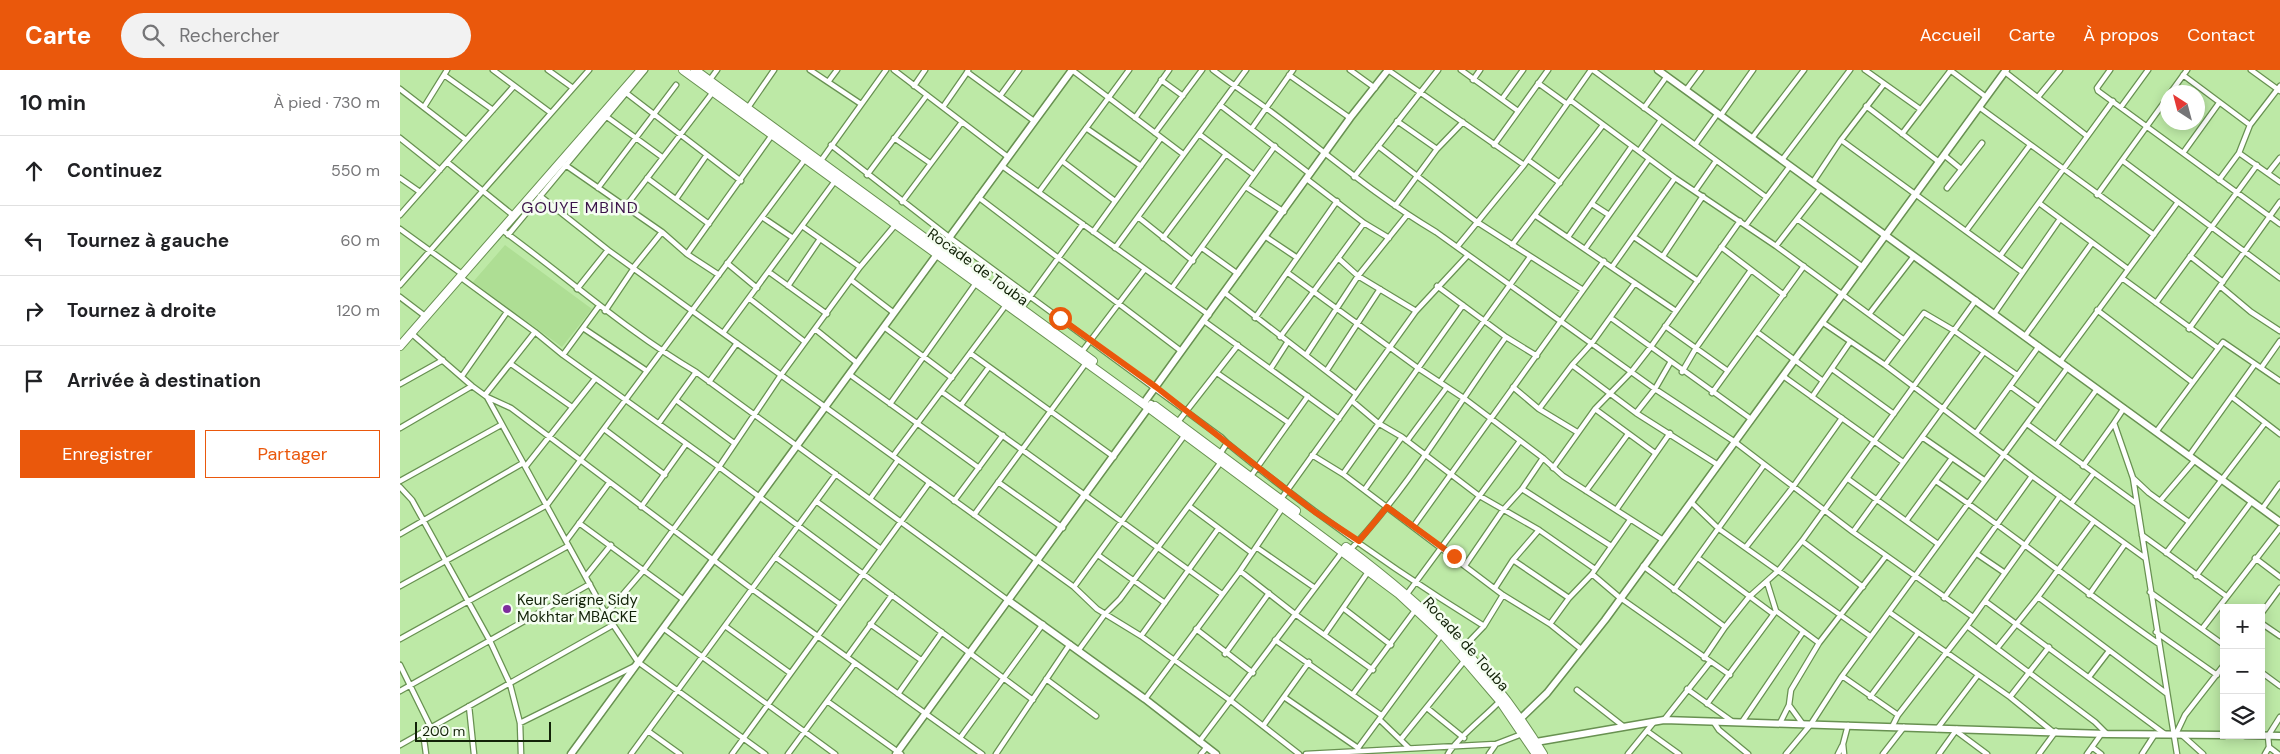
<!DOCTYPE html>
<html lang="fr">
<head>
<meta charset="utf-8">
<style>
  :root { --surface:#fff; --page:#f2f2f2; --text:#202124; --muted:#757577; --line:#e0e0e0; --accent:#ea580c }
  body { margin:0; font-family:"DM Sans",sans-serif; background:var(--page); color:var(--text) }
  .controls { position:absolute; right:15px; bottom:15px; display:grid; overflow:hidden; border-radius:0px; box-shadow:0 2px 12px #0003 }
  .controls button { width:45px; height:45px; display:grid; place-items:center; padding:0; border:0; border-bottom:1px solid var(--line); background:var(--surface); color:var(--text); font:25px sans-serif }
  .compass { position:absolute; left:1760px; top:15px; width:45px; height:45px; border-radius:50%; background:var(--surface); box-shadow:0 2px 12px #0003; rotate:324deg }
  .scale { position:absolute; left:15px; bottom:12px; width:136px; box-sizing:border-box; padding-left:5px; border:2px solid #122208; border-top:0; font-size:14px; line-height:18px; white-space:nowrap; color:#122208; -webkit-text-stroke:4px #f5fef1; paint-order:stroke }
  .stop { position:absolute; width:15px; height:15px; margin:-11px; border:4px solid #ea580c; border-radius:50%; background:#fff }
  .stop.end { background:#ea580c; border-color:#fff; box-shadow:0 1px 5px #0008 }
  .list { margin:0; padding:0; list-style:none }
  h2 { display:flex; justify-content:space-between; align-items:center; height:65px; margin:0; padding:0 20px; font-size:21px }
  h2 small { font-size:16px; font-weight:400; color:var(--muted) }
  .list li { display:grid; grid-template-columns:32px 1fr auto; gap:15px; align-items:center; box-sizing:border-box; height:70px; padding:0 20px; border-top:1px solid var(--line) }
  .list b { display:block; font-size:19px; white-space:nowrap }
  .list em { font-size:16px; font-style:normal; color:var(--muted) }
  .actions { display:flex; gap:10px; padding:15px 20px }
  .actions a { flex:1; padding:11px 0; border:1px solid var(--accent); border-radius:0px; text-align:center; font-size:18px; color:var(--accent) }
  .actions .main { background:var(--accent); color:#fff }
  .icon { flex:none; width:28px; height:28px; fill:none; stroke:currentColor; stroke-width:2; stroke-linecap:round; stroke-linejoin:round }
  .map { position:relative; flex:none; width:1880px; height:684px; overflow:hidden }
  header { display:flex; align-items:center; gap:30px; box-sizing:border-box; height:70px; padding:0 25px; background:var(--accent); color:#fff }
  header strong { font-size:24px }
  nav { display:flex; gap:28px; margin-inline-start:auto; font-size:18px }
  .search { width:350px; height:45px; background:var(--page); display:flex; align-items:center; gap:12px; box-sizing:border-box; padding:0 18px; border-radius:28px; color:var(--muted); font-size:19px }
  main { display:flex }
  aside { flex:1; background:var(--surface) }
  .map>svg:first-child { display:block }
  .built { fill:#aede94 }
  .lines { fill:none; stroke-linecap:round; stroke-linejoin:round }
  .street-casing { stroke:#689151; stroke-width:7 }
  .secondary-casing { stroke:#689151; stroke-width:9 }
  .primary-casing { stroke:#689151; stroke-width:10 }
  .street { stroke:#fff; stroke-width:4.5 }
  .secondary { stroke:#fff; stroke-width:6 }
  .primary { stroke:#fff; stroke-width:8 }
  .route { stroke:#ea580c; stroke-width:6 }
  .poi-dot { fill:#7e2d9d; stroke:#f5fef1; stroke-width:2 }
  .labels { text-anchor:middle; dominant-baseline:central; stroke-width:5; stroke-linejoin:round; paint-order:stroke }
  .street-label { font-size:15px; fill:#122208; stroke:#f5fef1 }
  .poi-label { font-size:15px; fill:#122208; stroke:#f5fef1; text-anchor:start }
  .neighbourhood-label { font-size:16px; letter-spacing:1px; fill:#3c154b; stroke:#f5fef1 }
</style>
</head>
<body>
<header>
<strong>Carte</strong>
<div class="search"><svg class="icon" aria-label="search" viewBox="0 0 24 24"><circle cx="10" cy="10" r="6"/><path d="M15 15l6 6"/></svg>Rechercher</div>
<nav><a>Accueil</a><a>Carte</a><a>À propos</a><a>Contact</a></nav>
</header>
<main>
<aside>
<h2>10 min<small>À pied · 730 m</small></h2>
<ul class="list">
<li><svg class="icon" aria-label="ahead" viewBox="0 0 24 24"><path d="M12 20V5M6 11l6-6 6 6"/></svg><div><b>Continuez</b></div><em>550 m</em></li>
<li><svg class="icon" aria-label="left" viewBox="0 0 24 24"><path d="M17 20v-9H6M10 6l-5 5 5 5"/></svg><div><b>Tournez à gauche</b></div><em>60 m</em></li>
<li><svg class="icon" aria-label="right" viewBox="0 0 24 24"><path d="M7 20v-9h11M14 6l5 5-5 5"/></svg><div><b>Tournez à droite</b></div><em>120 m</em></li>
<li><svg class="icon" aria-label="arrive" viewBox="0 0 24 24"><path d="M6 21V4h12l-3 4 3 4H6"/></svg><div><b>Arrivée à destination</b></div></li>
</ul>
<div class="actions"><a class="main">Enregistrer</a><a>Partager</a></div>
</aside>
<div class="map">
<svg width="1880" height="684" viewBox="0 0 1880 684">
  <rect width="100%" height="100%" fill="#bde9a6"/>
  <!-- built -->
  <path class="built" d="M105 175 192 239 162 277 73 212Z"/>
  <g class="lines">
    <!-- street casing -->
    <g class="street-casing">
      <path id="street" d="M93 0 151 43
        M148 0 173 18
        M410 0 461 34
        M494 0 608 87
        M672 0 783 84
        M813 0C830 13 848 25 866 38 923 80 975 126 1036 162L1255 319 1335 372 1453 462 1573 547
        M950 0 975 18
        M988 0 1124 95
        M1061 0 1118 41
        M1193 0 1366 127
        M1465 0 1520 39
        M1550 0 1586 27
        M1710 0 1697 18 1698 21 1880 154
        M1851 0 1880 21
        M567 2 634 51
        M1605 2 1687 66
        M44 5 93 40
        M889 5 950 48
        M1783 5 1850 55
        M761 10 783 26
        M1073 10 1080 0
        M309 11 317 0
        M428 12 437 0
        M1138 13 1167 34
        M514 16 525 0
        M0 19 66 70
        M1286 20 1301 0
        M225 22 341 111
        M1771 22 1787 0
        M600 26 619 0
        M1638 27 1660 0
        M1102 29 1123 0
        M1170 30 1275 108 1376 176 1503 269
        M820 35 910 104
        M1466 36 1539 92
        M24 37 47 0
        M543 37 568 1
        M1579 37 1754 165
        M1721 37 1748 0
        M1244 38 1267 6
        M347 39 374 0
        M1321 45 1353 0
        M207 47 262 87
        M735 48 769 0
        M997 51 1037 79
        M686 58 741 96
        M852 58 893 0
        M755 63 802 0
        M799 64 854 105
        M1502 64 1551 0
        M0 68 40 100
        M494 68 530 93
        M1352 68 1404 0
        M1441 70 1622 202
        M431 75 549 167 821 367 827 373 820 384
        M1094 75 1148 0
        M1295 75 1318 43
        M978 76 1077 152 1183 220
        M1239 81 1261 50
        M1783 83 1819 33
        M1839 83 1880 112
        M1544 85 1561 99
        M1128 90 1160 113
        M1382 90 1450 0
        M662 91 715 131
        M1723 91 1880 208
        M47 92 114 146
        M420 92 486 0
        M164 94 262 162 287 184 319 205
        M602 96 809 245
        M1868 103 1880 88
        M467 105 527 25
        M954 107 1038 0
        M0 108 20 122
        M247 108 309 154
        M908 110 964 153 989 168
        M1819 110 1839 83 1850 55 1880 16
        M1413 112 1441 70 1484 14
        M846 117 884 142
        M198 118 276 15
        M1547 118 1582 73
        M1295 121 1316 91
        M639 122 729 0
        M1697 125 1768 27
        M140 126 208 180 674 517 697 539 741 566 831 631 899 684
        M578 127 781 281
        M276 129 306 86
        M502 132 562 52
        M1639 133 1728 199
        M1192 134 1209 145
        M226 136 313 22
        M995 136 1037 79 1063 52
        M0 145 114 16
        M1136 146 1276 241
        M362 147 393 168
        M738 147 793 191
        M1397 149 1463 197
        M1346 155 1390 96
        M402 156 460 197
        M0 159 62 204
        M102 160C167 207 226 261 296 302L609 531
        M1566 161 1630 75
        M693 162 761 68
        M108 165 245 0
        M866 167 896 187
        M1168 167 1232 76
        M1234 167 1298 211
        M763 168 826 84
        M1112 175 1203 55
        M1376 176 1421 118
        M1057 177 1124 95 1191 0
        M1321 177 1384 225
        M715 178 846 0
        M802 178 838 204
        M1185 179 1249 89
        M287 184 372 65
        M1263 186 1303 126
        M1600 186 1713 31
        M1790 186 1823 212
        M938 188 958 206 1016 241
        M327 193 357 218
        M1212 197 1275 108
        M233 198 262 162
        M369 202 427 244
        M888 203 1018 298 1065 329 1143 388 1163 406 1263 470
        M60 207 135 262 163 285 319 397 633 630
        M1722 208 1818 278
        M451 210 494 243
        M0 215 189 0
        M388 216 420 169
        M1037 216 1106 267 1137 286
        M1820 216 1851 242 1880 261
        M772 218 875 76
        M177 219 208 180
        M825 223 956 324
        M0 227 25 246
        M350 229 405 272
        M1756 233 1857 95
        M621 239 683 154
        M1697 240 1792 312
        M205 241 234 198
        M1470 243 1514 186
        M1594 244 1660 149
        M855 248 937 131
        M1211 248 1351 349
        M804 251 939 349
        M1422 252 1485 295 1632 406 1745 488
        M1265 256 1328 301
        M484 257 552 308
        M183 258 247 301
        M415 259 457 293
        M1789 259 1880 132
        M1357 262 1423 311
        M11 263 72 316 87 327 111 338 352 519 582 684
        M323 263 435 111
        M1625 266 1692 173
        M880 267 964 153
        M570 283 714 387
        M681 283 745 199
        M163 285 199 236
        M906 285 958 206 1007 145
        M1660 292 1778 132
        M111 294 172 337
        M1172 295 1236 343 1318 395
        M1485 295 1524 243 1553 260 1617 305
        M871 298 887 273
        M1861 298 1880 271
        M1432 299 1494 344
        M927 300 980 219
        M1282 302 1296 278 1351 200
        M817 303 889 353
        M449 304 579 398
        M62 306 107 242
        M1383 306 1503 392
        M309 312 337 273
        M1040 312 1130 187
        M0 314 43 290
        M1610 316 1639 337
        M1113 317 1139 339 1177 362
        M542 322 822 524
        M1312 323 1404 196
        M85 325 135 262
        M87 327 206 544 238 592 365 684
        M1412 327 1450 272
        M1832 327 1880 364
        M276 330 334 373
        M952 331 978 353 1002 367 1078 425 1139 460 1195 499
        M490 334 576 213
        M561 335 589 297
        M1724 338 1714 353 1733 408 1777 684
        M1139 339 1172 295 1192 273 1235 213
        M1195 339 1255 383
        M1236 343 1255 319 1270 293
        M259 353 296 302
        M777 353 838 275
        M1627 354 1737 434
        M0 358 72 316
        M204 359 265 405
        M1756 362 1823 272 1880 311
        M1576 363 1639 276
        M1522 367 1584 410
        M1007 371 1047 317
        M827 373C908 439 995 501 1084 556
        M1656 375 1697 319
        M912 385 943 404 1103 525 1150 554 1181 579
        M493 386 606 235
        M1789 386 1855 294
        M126 396 195 309
        M1683 396 1714 353
        M1153 398 1195 339 1232 301 1250 278 1340 151
        M943 404 1063 235
        M851 406 908 326
        M1733 408 1749 423 1789 452
        M1448 409 1538 474
        M0 411 101 355
        M1536 411C1612 463 1683 521 1759 574
        M598 412 663 458
        M0 417 12 430 90 571 110 614 120 653 121 684
        M965 419 1002 367
        M1122 419 1211 476
        M1186 421 1228 364
        M470 429 498 390
        M881 429 1016 241 1068 185
        M416 431 481 479
        M554 431 603 365
        M1760 431 1795 390
        M1291 432 1319 459 1470 566
        M1671 434 1694 403
        M789 436 852 483
        M241 437 286 374
        M1862 439 1880 414
        M1216 440 1270 363
        M574 445 686 293
        M1506 451 1552 388
        M179 453 284 530
        M1013 457 1204 191
        M1453 462 1584 282
        M0 464 123 393
        M1742 465 1826 526
        M166 471 209 413
        M1402 471 1463 517
        M856 477 915 518
        M1346 477 1393 417 1442 348
        M950 480C1010 416 1055 338 1106 267
        M1766 483 1865 353
        M1577 484 1605 503
        M698 485 765 533
        M375 487 440 534
        M1298 488 1372 543
        M1855 488 1880 507
        M1113 490 1169 528
        M1066 494 1103 440 1122 419 1143 388
        M1243 496 1325 557
        M840 501 895 544 973 600
        M1192 504 1219 527 1330 605
        M186 506 211 475
        M1796 506 1852 431
        M0 516 147 435 406 88
        M674 517 784 366
        M1095 518 1113 490 1139 460
        M1274 520 1364 395
        M1750 522 1824 575
        M1007 524 1120 371
        M1689 525 1725 474
        M1638 527 1766 623
        M1544 528 1632 406
        M1585 531 1765 664
        M943 538 991 575
        M1376 541 1419 573
        M1489 542 1610 627 1652 661
        M206 544 243 501 319 397 381 305 460 197 496 154
        M1861 544 1880 518
        M1861 553 1880 566
        M470 554 521 590
        M1150 554 1169 528 1192 504 1230 450
        M325 556 390 603
        M1567 556 1695 652 1707 664
        M263 558 435 684
        M796 559 853 603
        M1802 559 1880 458
        M1756 562 1817 605
        M925 564 968 502
        M741 566 818 459
        M0 569 168 476
        M875 570 981 645
        M1598 577 1638 527 1694 451
        M1063 578 1084 556 1103 525
        M678 581 705 544 720 529 821 392
        M825 584 869 523
        M447 587 492 525
        M1304 588 1325 557 1349 527 1378 501 1402 471 1576 230
        M0 595 31 658
        M1861 602 1880 616
        M1442 606 1498 645
        M1689 607 1709 581
        M646 609 696 646
        M1287 619 1333 652
        M1177 620 1223 656
        M0 621 190 514
        M498 624 542 562
        M953 624 1016 539
        M884 627 958 678 959 681
        M1470 627 1518 563
        M1610 627 1649 577
        M745 629 840 501 883 437
        M427 631 501 684
        M1307 634 1376 541 1367 512
        M1389 635 1402 653
        M69 636 74 684
        M1027 638 1064 668
        M980 650 1009 678
        M1264 650 1310 592
        M1313 651 1319 660 1348 684
        M1342 652 1403 562
        M120 653 235 596
        M1380 653 1389 635 1391 620 1419 573 1486 486
        M863 656 909 592
        M1492 657 1498 645 1567 556 1660 426
        M1537 659 1578 605
        M248 661 280 684
        M1247 661 1279 684
        M1556 661 1587 684
        M23 662 26 684
        M1776 664 1785 645 1824 595
        M1782 665 1803 684
        M560 668 643 554
        M1001 669 1065 590
        M799 672 943 481
        M0 675 213 555
        M1692 677 1701 684
        M1869 677 1878 684
        M958 678 1042 564
        M231 684 436 404
        M332 684 529 413
        M388 684 455 593
        M596 684 670 574
        M801 684 807 677
        M906 684 1096 674 1122 664
        M1048 684C1056 669 1086 646 1100 631
        M1089 684 1096 674
        M1228 684 1254 652
        M1386 684 1411 654 1442 606 1668 297
        M1438 684 1442 676
        M1444 684 1443 674 1448 655
        M1483 684 1504 657
        M1539 684 1557 659
        M1639 684 1656 661
        M1687 684 1702 663
        M1742 684 1755 664
        M1865 684 1869 677 1868 666 1880 647"/>
    </g>
    <!-- secondary casing -->
    <g class="secondary-casing">
      <path id="secondary" d="M1258 0 1880 452
        M746 330 950 48 988 0
        M609 531 745 629 816 684
        M1117 652 1147 623 1205 550 1606 0
        M1845 665 1880 666
        M1136 672 1264 650 1707 664 1824 665
        M171 684 672 0
        M496 684 751 334"/>
    </g>
    <!-- primary casing -->
    <g class="primary-casing">
      <path id="primary" d="M283 0 749 338 999 524 1042 564 1065 590 1100 631 1136 684
        M295 0 693 291
        M0 276 241 0
        M755 336 896 441
        M946 477C1026 537 1091 598 1143 684"/>
    </g>
    <!-- street -->
    <use href="#street" class="street"/>
    <!-- secondary -->
    <use href="#secondary" class="secondary"/>
    <!-- primary -->
    <use href="#primary" class="primary"/>
  </g>
  <g class="lines">
    <!-- route -->
    <path class="route" d="M660 248 756 317 915 442 959 471 987 437 1054 486"/>
  </g>
  <!-- markers -->
  <circle class="poi-dot" cx="107" cy="539" r="5"/>
  <g class="labels">
    <!-- street labels -->
    <g class="street-label">
      <text transform="translate(578 197) rotate(36)">Rocade de Touba</text>
      <text transform="translate(1066 574) rotate(48)">Rocade de Touba</text>
    </g>
    <!-- poi labels -->
    <g class="poi-label">
      <text x="117" y="530">Keur Serigne Sidy<tspan x="117" dy="17">Mokhtar MBACKE</tspan></text>
    </g>
    <!-- neighbourhood labels -->
    <g class="neighbourhood-label">
      <text x="180" y="137">GOUYE MBIND</text>
    </g>
  </g>
</svg>
<div class="controls">
<button>+</button>
<button>−</button>
<button><svg class="icon" aria-label="layers" viewBox="0 0 24 24"><path d="M12 4l9 5-9 5-9-5zM3 14l9 5 9-5"/></svg></button>
</div>
<svg class="compass" viewBox="-18 -18 36 36"><path d="M0-13l5 13h-10z" fill="#e53935"/><path d="M0 13l5-13h-10z" fill="#757577"/></svg>
<div class="scale">200 m</div>
<div class="stop" style="left:660px;top:248px"></div>
<div class="stop end" style="left:1054px;top:486px"></div>
</div>
</main>
</body>
</html>
